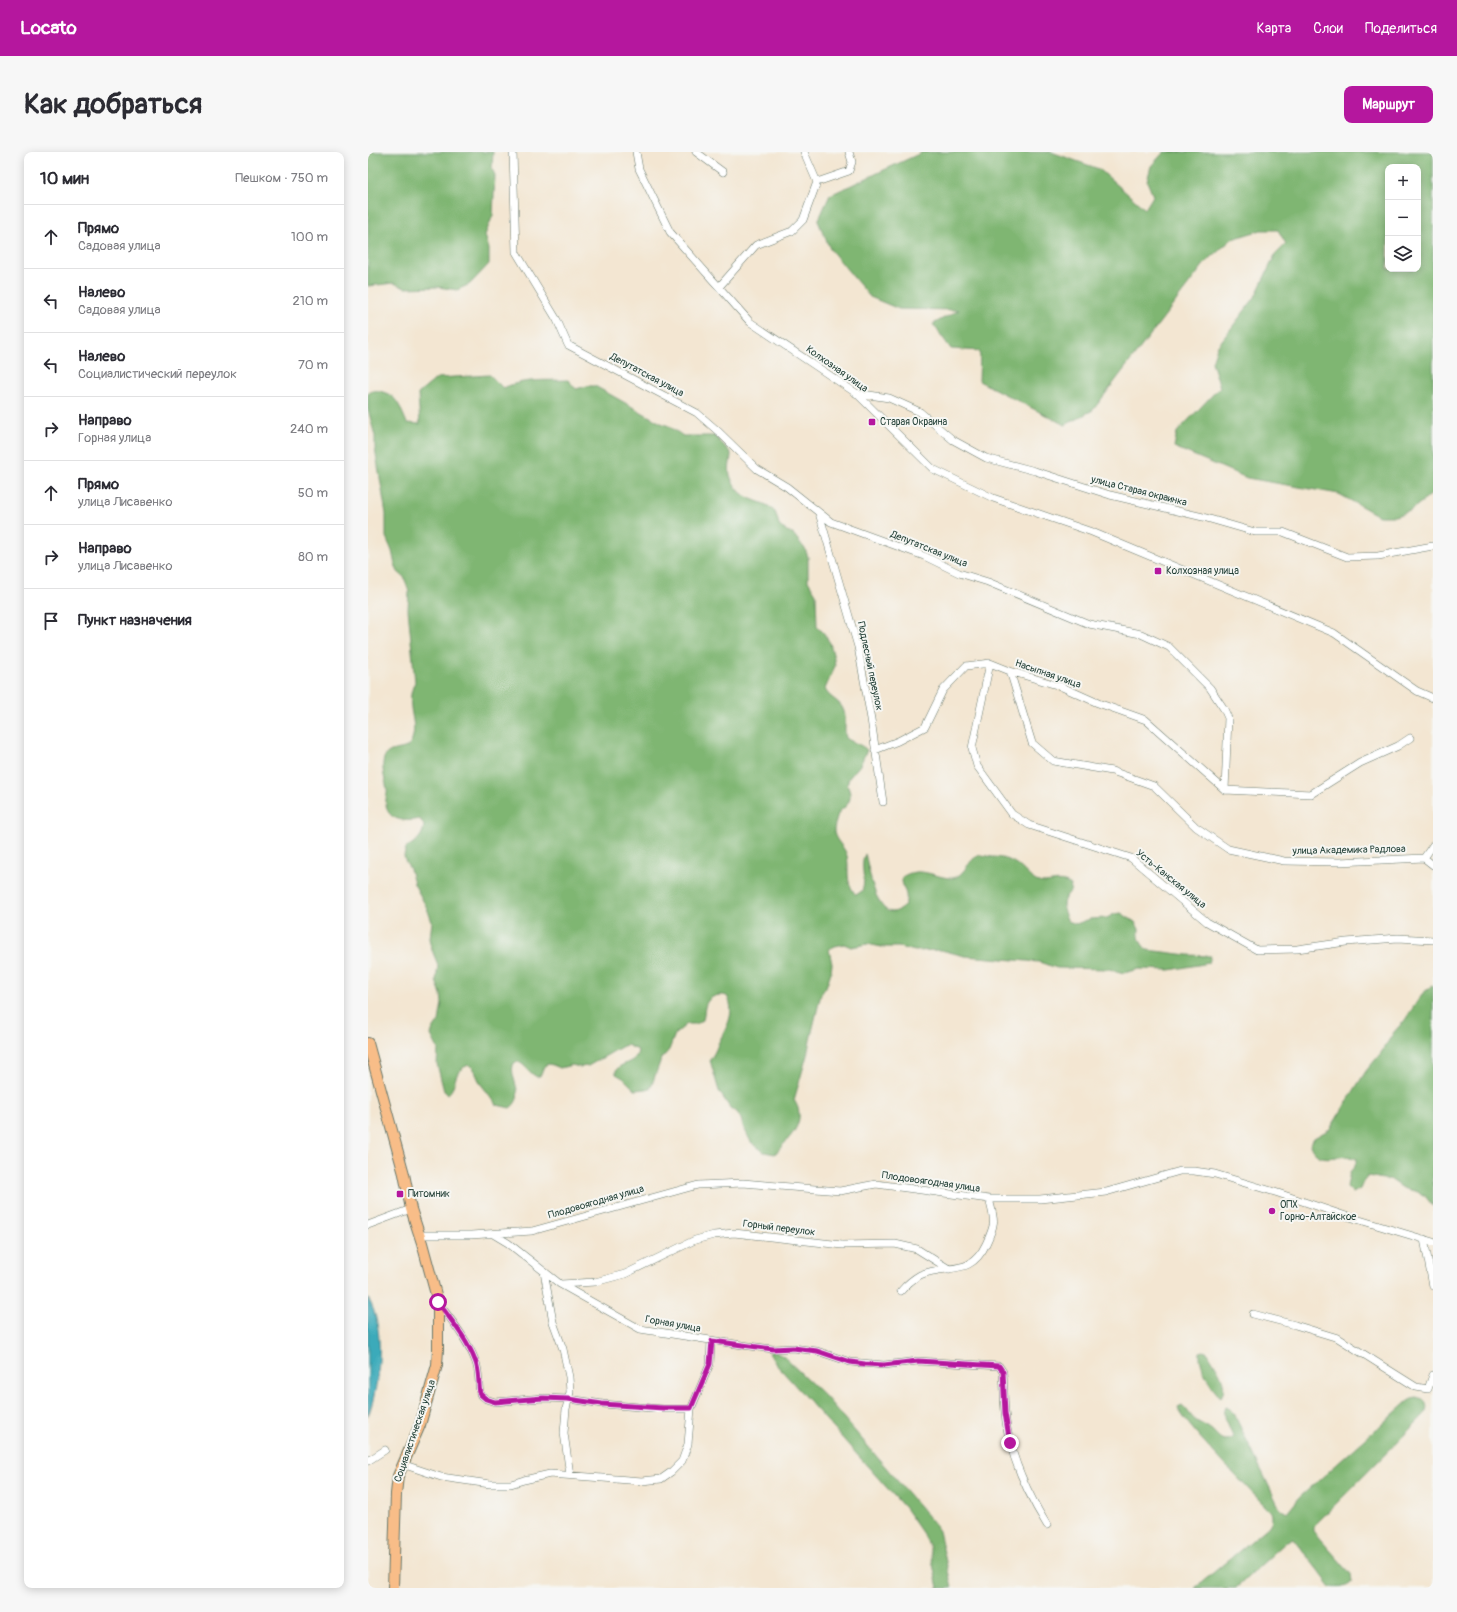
<!DOCTYPE html>
<html lang="ru">
<head>
<meta charset="utf-8">
<style>
  :root { --surface:#fff; --page:#f7f7f7; --text:#2b2b33; --muted:#7c7c81; --line:#e1e1e2; --accent:#b5179e }
  body { margin:0; font-family:Pangolin,sans-serif; background:var(--page); color:var(--text) }
  .controls { position:absolute; right:12px; top:12px; display:grid; overflow:hidden; border-radius:8px; box-shadow:0 2px 10px #0003 }
  .controls button { width:36px; height:36px; display:grid; place-items:center; padding:0; border:0; border-bottom:1px solid var(--line); background:var(--surface); color:var(--text); font:20px sans-serif }
  .stop { position:absolute; width:12px; height:12px; margin:-9px; border:3px solid #b5179e; border-radius:50%; background:#fff }
  .stop.end { background:#b5179e; border-color:#fff; box-shadow:0 1px 4px #0008 }
  .list { margin:0; padding:0; list-style:none }
  h2 { display:flex; justify-content:space-between; align-items:center; height:52px; margin:0; padding:0 16px; font-size:17px }
  h2 small { font-size:13px; font-weight:400; color:var(--muted) }
  .list li { display:grid; grid-template-columns:26px 1fr auto; gap:12px; align-items:center; box-sizing:border-box; height:64px; padding:0 16px; border-top:1px solid var(--line) }
  .list b { display:block; font-size:15px; white-space:nowrap }
  .list p { margin:0; font-size:13px; white-space:nowrap; color:var(--muted) }
  .list em { font-size:13px; font-style:normal; color:var(--muted) }
  .icon { flex:none; width:22px; height:22px; fill:none; stroke:currentColor; stroke-width:2; stroke-linecap:round; stroke-linejoin:round }
  .map { position:relative; flex:none; width:1065px; height:1436px; overflow:hidden; border-radius:8px }
  header { display:flex; align-items:center; gap:24px; box-sizing:border-box; height:56px; padding:0 20px; background:var(--accent); color:#fff }
  header strong { font-size:19px }
  nav { display:flex; gap:22px; margin-inline-start:auto; font-size:14px }
  .intro { display:flex; align-items:center; justify-content:space-between; box-sizing:border-box; height:96px; padding:0 24px }
  h1 { margin:0; font-size:28px }
  .button { padding:10px 18px; border-radius:8px; background:var(--accent); color:#fff; font-size:14px; font-weight:700 }
  main { display:flex; gap:24px; padding:0 24px }
  aside { flex:1; background:var(--surface); border-radius:8px; box-shadow:0 2px 10px #0003 }
  .map>svg:first-child { display:block }
  .forest { fill:#7fb672; stroke:#4f7a53; fill-rule:evenodd }
  .water { fill:#3baaba; stroke:#2d7477 }
  .lines { fill:none; stroke-linecap:round; stroke-linejoin:round }
  .minor-casing { stroke:#69786b; stroke-width:8 }
  .primary-casing { stroke:#69786b; stroke-width:12 }
  .minor { stroke:#fff; stroke-width:7 }
  .primary { stroke:#f8bd88; stroke-width:10 }
  .route { stroke:#b5179e; stroke-width:5 }
  .poi-dot { fill:#b5179e; stroke:#f6f6f2; stroke-width:1.5 }
  .labels { text-anchor:middle; dominant-baseline:central; stroke-width:4; stroke-linejoin:round; paint-order:stroke }
  .street-label { font-size:10px; fill:#1f3d34; stroke:#f6f6f2 }
  .poi-label { font-size:10px; fill:#1f3d34; stroke:#f6f6f2; text-anchor:start }
</style>
</head>
<body>
<header>
<strong>Locato</strong>
<nav><a>Карта</a><a>Слои</a><a>Поделиться</a></nav>
</header>
<div class="intro"><h1>Как добраться</h1><a class="button">Маршрут</a></div>
<main>
<aside>
<h2>10 мин<small>Пешком · 750 m</small></h2>
<ul class="list">
<li><svg class="icon" aria-label="ahead" viewBox="0 0 24 24"><path d="M12 20V5M6 11l6-6 6 6"/></svg><div><b>Прямо</b><p>Садовая улица</p></div><em>100 m</em></li>
<li><svg class="icon" aria-label="left" viewBox="0 0 24 24"><path d="M17 20v-9H6M10 6l-5 5 5 5"/></svg><div><b>Налево</b><p>Садовая улица</p></div><em>210 m</em></li>
<li><svg class="icon" aria-label="left" viewBox="0 0 24 24"><path d="M17 20v-9H6M10 6l-5 5 5 5"/></svg><div><b>Налево</b><p>Социалистический переулок</p></div><em>70 m</em></li>
<li><svg class="icon" aria-label="right" viewBox="0 0 24 24"><path d="M7 20v-9h11M14 6l5 5-5 5"/></svg><div><b>Направо</b><p>Горная улица</p></div><em>240 m</em></li>
<li><svg class="icon" aria-label="ahead" viewBox="0 0 24 24"><path d="M12 20V5M6 11l6-6 6 6"/></svg><div><b>Прямо</b><p>улица Лисавенко</p></div><em>50 m</em></li>
<li><svg class="icon" aria-label="right" viewBox="0 0 24 24"><path d="M7 20v-9h11M14 6l5 5-5 5"/></svg><div><b>Направо</b><p>улица Лисавенко</p></div><em>80 m</em></li>
<li><svg class="icon" aria-label="arrive" viewBox="0 0 24 24"><path d="M6 21V4h12l-3 4 3 4H6"/></svg><div><b>Пункт назначения</b></div></li>
</ul>
</aside>
<div class="map">
<svg width="1065" height="1436" viewBox="0 0 1065 1436">
  <rect width="100%" height="100%" fill="#f6f6f2"/>
  <filter id="ink" filterUnits="userSpaceOnUse"><feTurbulence type="fractalNoise" baseFrequency=".025" numOctaves="2"/><feDisplacementMap in="SourceGraphic" scale="8" xChannelSelector="R" yChannelSelector="G"/><feConvolveMatrix kernelMatrix="1 2 1 2 8 2 1 2 1" color-interpolation-filters="sRGB"/></filter>
  <filter id="wash" filterUnits="userSpaceOnUse"><feTurbulence type="fractalNoise" baseFrequency=".012" numOctaves="4" result="noise"/><feDisplacementMap in="SourceGraphic" scale="16" xChannelSelector="R" yChannelSelector="G"/><feGaussianBlur stdDeviation="0.9" result="paint"/><feColorMatrix in="noise" values="0 0 0 0 0 0 0 0 0 0 0 0 0 0 0 0 0 1.4 0 .05"/><feComposite in="paint" operator="in"/></filter>
  <g filter="url(#wash)">
    <rect width="100%" height="100%" fill="#f3e6d2"/>
    <!-- forest -->
    <path class="forest" d="M0 0H125L124 17 127 23 125 63 117 83 121 97V112L102 132 89 138 70 135 37 136 26 131 0 134Z
      M555 0H683L731 17 777 57 785 44 779 29 783 14 796 0H1065V341L1042 359 1027 364H1011L971 342 879 326 806 295 809 280 852 235 844 210 849 195 887 145 907 103 918 92 910 78H893L864 87 837 111 725 258 697 273 611 229 612 199 583 197 565 172 591 158 531 157 502 145 462 97 450 69 462 43ZM1020 15H1050V117H1020Z
      M122 223 135 236C157 226 177 229 200 228L208 237 219 234H227L293 271 301 274 315 284H347L363 301C363 309 360 316 362 323 363 327 365 331 368 335 378 351 399 348 407 360 409 364 410 371 412 375L426 383 437 397 440 405V429L448 442 449 475 455 480 462 491 466 506 467 514 457 537C461 546 469 547 474 555 480 565 475 575 478 586 485 591 493 592 499 598L492 613 481 626 479 633C483 641 484 648 477 655 475 656 473 657 472 659 469 662 467 672 466 677 465 688 477 694 479 704 482 720 476 728 488 743L494 739C499 725 491 716 497 702 501 715 508 771 531 758 535 756 537 753 538 749 540 741 533 734 534 725 551 714 564 724 581 726 596 728 599 707 612 703 615 703 620 704 624 705 633 705 645 708 652 715 658 720 661 725 668 729 680 735 689 724 703 733L702 740C692 749 694 758 700 769L708 772 722 767 739 766 746 762 753 761 767 770 771 777C770 786 772 791 779 798L820 803 843 804 841 811 802 818 771 817 756 821 741 817 689 816 671 810 597 804 573 798 547 799 531 795H514L499 792 483 795 476 792 467 794 461 797 464 812 463 820 458 835 453 842 442 888 439 903 426 948C441 971 420 986 407 1002L396 1000 383 990 375 974 373 967 369 960 362 956 351 939 342 908C346 902 348 898 350 892 357 877 369 862 359 844 350 841 339 845 337 855 336 860 336 864 335 868L327 872H319L307 882 301 898 293 907 283 935 279 937 267 938 255 926 248 922V918C255 909 269 912 270 898L259 893 255 894 220 914 212 915 204 913 192 916 185 913 180 912 176 914 173 923 169 925C161 921 157 912 150 910L146 911C139 925 160 943 142 956L129 953 112 931 105 915 101 913C83 919 90 934 80 942L76 939 69 912 70 897 63 883 64 879 71 869 74 851 73 842 68 829 70 813 64 798 62 786 64 770 59 756 46 732 42 717 38 711 36 704 38 696C48 689 55 686 56 673L52 667C38 670 19 669 18 652 17 646 20 643 19 637 17 627 12 613 17 604 23 594 38 601 43 590 52 570 35 554 47 530L40 457 41 440 36 425 30 420 27 413 24 399 18 385V362L7 296V284L0 257V241C5 238 9 238 15 240 30 244 33 258 39 271L52 272 50 242 69 226Z
      M1065 833V1054L1057 1044 1050 1040 1035 1036 1022 1027C1014 1028 1008 1025 1000 1024L995 1030 992 1037 985 1041 979 1035 982 1020 987 1014 989 1007C970 999 951 1016 942 993L946 986 962 977 998 919 1013 901 1026 880 1037 868 1054 842Z
      M405 1199 415 1204 457 1244 567 1373 571 1379 584 1436H570L561 1393 555 1382 537 1356 407 1211 401 1201Z
      M836 1199 840 1201C846 1213 862 1231 853 1245 843 1238 830 1211 832 1200Z
      M1048 1245 1055 1247C1060 1254 1060 1256 1055 1264L945 1375V1379L983 1422 984 1430C979 1436 970 1436 963 1435L925 1386 919 1389 868 1436H827L900 1375C904 1370 905 1366 903 1360 888 1344 813 1270 810 1255L814 1253C819 1257 822 1263 826 1267 832 1272 840 1274 845 1279 851 1285 853 1290 863 1287L865 1284C862 1274 852 1266 857 1255L862 1257 868 1266 912 1357 919 1361 932 1345 1040 1249Z"/>
    <!-- water -->
    <path class="water" d="M0 1146C18 1175 12 1233 0 1264Z"/>
  </g>
  <g filter="url(#ink)">
    <g class="lines">
      <!-- minor casing -->
      <g class="minor-casing">
        <path id="minor" d="M145 0 148 100 189 168 200 193 329 261 351 280 389 317 419 335 463 370 556 404 591 421 620 430 721 472 773 482 801 495 842 536 856 557 860 566 857 638 943 642 992 611 1030 594 1042 586
          M268 0 271 17 302 80 382 170 488 241 565 317 625 346 724 380 966 481 1049 539 1065 546
          M328 0 355 20
          M449 30 481 19 484 10 481 0
          M351 135 388 93 424 79 435 68 449 30 436 0
          M488 241 521 246 552 260 585 288 618 306 667 319 742 343 835 365 887 380H915L979 405 1010 404 1065 394
          M451 361 490 495 503 567 515 650
          M622 511 604 596 609 614 644 662 661 673 763 706 839 770 889 798 929 797 978 790 1030 786 1065 788
          M642 519 664 591 685 609 744 619 786 634 828 675 860 697 916 709 971 710 1056 706 1065 693
          M507 598 530 589 557 575 575 538 598 514 622 511 642 519 692 534 730 551 778 568 857 638
          M1056 706 1065 713
          M0 1073 43 1057
          M125 1082 140 1091 192 1132 272 1177 374 1193 405 1197 425 1196 449 1199 482 1210 516 1213 550 1209 631 1214 635 1220C636 1233 636 1247 637 1260 640 1300 658 1339 679 1373
          M52 1083H103L164 1079 330 1033 375 1031 472 1039 508 1032 621 1047H672L738 1040 812 1019H826L847 1022 910 1041 975 1063 1065 1090
          M1056 1087 1065 1134
          M176 1120 185 1170 195 1197 201 1225 202 1240 198 1257 196 1281 202 1323
          M193 1132 227 1130 257 1122 327 1088 346 1083 366 1081 474 1093 527 1092 549 1097 581 1117
          M533 1139C538 1133 545 1127 552 1123 580 1111 602 1126 618 1092 628 1071 627 1069 621 1047
          M70 1150C83 1168 99 1187 107 1208 112 1219 110 1230 112 1242L118 1247 127 1250 175 1246 201 1247 235 1252 295 1257H323
          M885 1162 927 1173 970 1186 1048 1235 1060 1237 1065 1223
          M0 1309 17 1298
          M34 1312 73 1325 122 1332H143L156 1328 182 1322 274 1329 293 1327 303 1320 314 1309 320 1292 323 1257 342 1212 343 1189"/>
      </g>
      <!-- primary casing -->
      <g class="primary-casing">
        <path id="primary" d="M0 891 36 1022 43 1057 54 1091 70 1150V1197L69 1213 52 1273 30 1324 28 1342 25 1436"/>
      </g>
      <!-- minor -->
      <use href="#minor" class="minor"/>
      <!-- primary -->
      <use href="#primary" class="primary"/>
    </g>
  </g>
  <g class="lines" filter="url(#ink)">
    <!-- route -->
    <path class="route" d="M70 1150C83 1168 99 1187 107 1208 112 1219 110 1230 112 1242L118 1247 127 1250 175 1246 200 1247 234 1252 295 1256H323L342 1212 344 1189 405 1197 425 1196 449 1199 482 1210 497 1212 516 1213 550 1209 631 1214 635 1220 637 1261 642 1291"/>
  </g>
  <!-- markers -->
  <g class="poi-dot">
    <rect x="500" y="266" width="8" height="8" rx="2"/>
    <rect x="786" y="415" width="8" height="8" rx="2"/>
    <rect x="28" y="1038" width="8" height="8" rx="2"/>
    <circle cx="904" cy="1059" r="4"/>
  </g>
  <g class="labels">
    <!-- street labels -->
    <g class="street-label">
      <text transform="translate(469 217) rotate(35)">Колхозная улица</text>
      <text transform="translate(279 223) rotate(28)">Депутатская улица</text>
      <text transform="translate(771 339) rotate(14)">улица Старая окраинка</text>
      <text transform="translate(561 397) rotate(22)">Депутатская улица</text>
      <text transform="translate(502 514) rotate(78)">Подлесный переулок</text>
      <text transform="translate(680 522) rotate(19)">Насыпная улица</text>
      <text transform="translate(981 698) rotate(-1)">улица Академика Радлова</text>
      <text transform="translate(803 727) rotate(39)">Усть-Канская улица</text>
      <text transform="translate(563 1030) rotate(8)">Плодовоягодная улица</text>
      <text transform="translate(228 1050) rotate(-16)">Плодовоягодная улица</text>
      <text transform="translate(411 1076) rotate(7)">Горный переулок</text>
      <text transform="translate(305 1172) rotate(10)">Горная улица</text>
      <text transform="translate(47 1279) rotate(-71)">Социалистическая улица</text>
    </g>
    <!-- poi labels -->
    <g class="poi-label">
      <text x="512" y="270">Старая Окраина</text>
      <text x="798" y="419">Колхозная улица</text>
      <text x="40" y="1042">Питомник</text>
      <text x="912" y="1053">ОПХ<tspan x="912" dy="12">Горно-Алтайское</tspan></text>
    </g>
  </g>
</svg>
<div class="controls">
<button>+</button>
<button>−</button>
<button><svg class="icon" aria-label="layers" viewBox="0 0 24 24"><path d="M12 4l9 5-9 5-9-5zM3 14l9 5 9-5"/></svg></button>
</div>
<div class="stop" style="left:70px;top:1150px"></div>
<div class="stop end" style="left:642px;top:1291px"></div>
</div>
</main>
</body>
</html>
